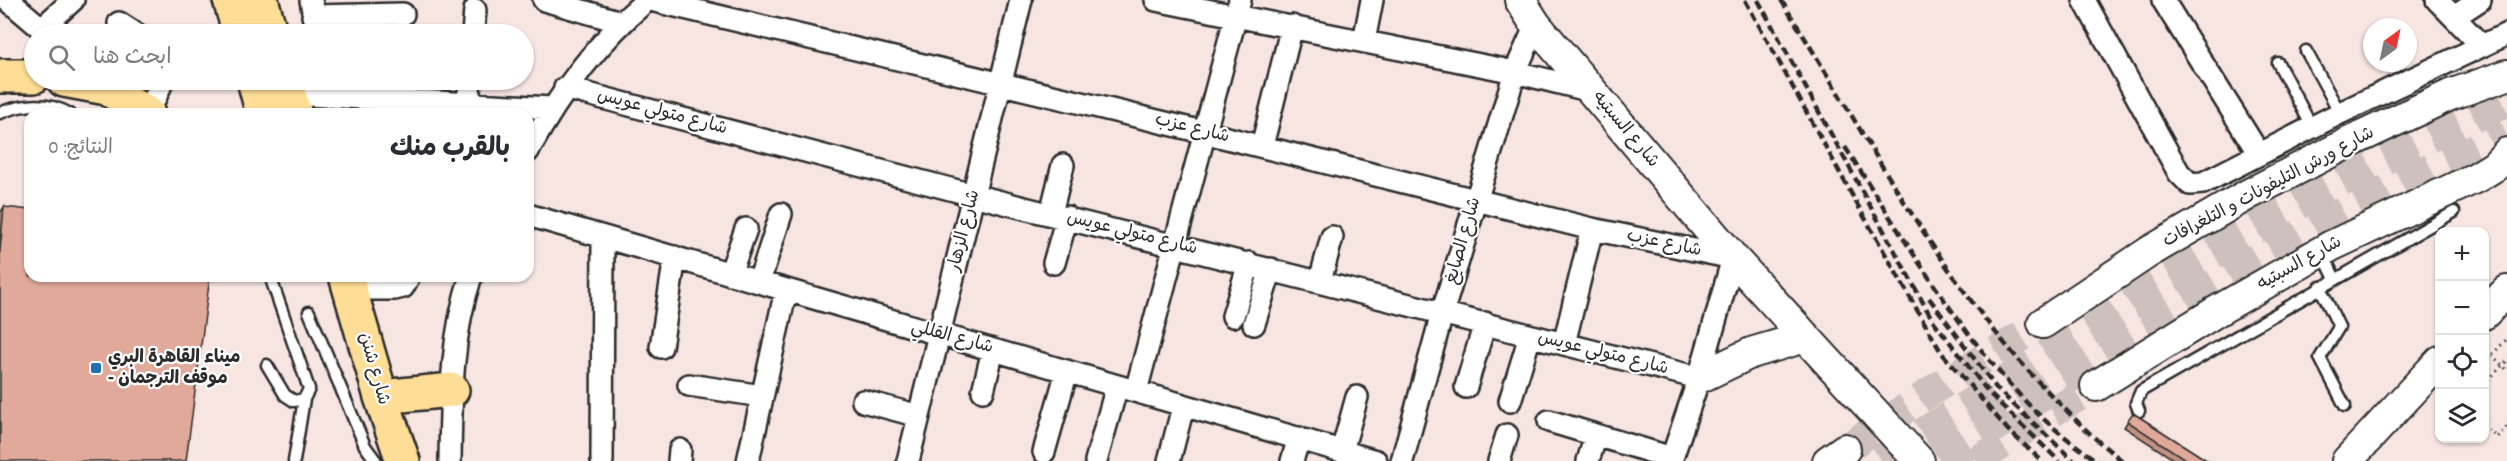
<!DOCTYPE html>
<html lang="ar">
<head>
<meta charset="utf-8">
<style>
  :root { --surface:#fff; --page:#f2f2f3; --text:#2b2b33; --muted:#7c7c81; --line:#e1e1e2 }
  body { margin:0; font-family:Dekko,"Playpen Sans Arabic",sans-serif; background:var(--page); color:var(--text); direction:rtl }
  .controls { position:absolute; right:18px; bottom:18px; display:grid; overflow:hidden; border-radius:12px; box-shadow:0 2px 4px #0004 }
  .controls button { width:54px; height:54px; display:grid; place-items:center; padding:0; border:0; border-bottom:2px solid var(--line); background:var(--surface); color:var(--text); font:30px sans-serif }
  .compass { position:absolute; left:2363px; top:18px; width:54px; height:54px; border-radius:50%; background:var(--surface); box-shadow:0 2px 4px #0004; rotate:33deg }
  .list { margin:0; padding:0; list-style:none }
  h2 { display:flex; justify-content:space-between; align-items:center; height:78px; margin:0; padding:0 24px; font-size:26px }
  h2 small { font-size:20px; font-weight:400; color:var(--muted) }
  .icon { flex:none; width:33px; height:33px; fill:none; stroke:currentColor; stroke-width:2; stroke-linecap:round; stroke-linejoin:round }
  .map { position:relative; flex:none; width:2507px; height:461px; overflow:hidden; direction:ltr }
  .search { position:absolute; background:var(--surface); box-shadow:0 2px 4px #0004; left:24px; top:24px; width:510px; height:66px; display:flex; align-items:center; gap:15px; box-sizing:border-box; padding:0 21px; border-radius:33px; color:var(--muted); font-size:22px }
  .panel { position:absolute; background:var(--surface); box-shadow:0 2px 4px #0004; left:24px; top:108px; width:510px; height:174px; border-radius:18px; direction:rtl }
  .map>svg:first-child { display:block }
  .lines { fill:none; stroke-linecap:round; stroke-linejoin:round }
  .secondary-tunnel { stroke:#cdc0bd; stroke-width:30; stroke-dasharray:30 15; stroke-linecap:butt }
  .primary-tunnel { stroke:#cdc0bd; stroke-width:33; stroke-dasharray:33 16; stroke-linecap:butt }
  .lane-casing { stroke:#2b2b2b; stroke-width:15 }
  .street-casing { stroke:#2b2b2b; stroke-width:26 }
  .secondary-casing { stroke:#2b2b2b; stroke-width:34 }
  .primary-casing { stroke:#2b2b2b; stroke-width:38 }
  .path { stroke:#2b2b2b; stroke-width:3; stroke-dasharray:1.5 4.5; stroke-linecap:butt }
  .lane { stroke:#fff; stroke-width:10 }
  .street { stroke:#fff; stroke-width:21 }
  .secondary { stroke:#fff; stroke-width:30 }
  .primary { stroke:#fedd96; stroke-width:33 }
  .rail { stroke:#2b2b2b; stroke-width:4.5; stroke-dasharray:9 4.5; stroke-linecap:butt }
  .wall { fill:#c29184; stroke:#2b2b2b; stroke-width:1.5 }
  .building { fill:#e1a99a; stroke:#2b2b2b; stroke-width:1.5 }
  .poi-dot { fill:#1f6fb2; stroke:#fff; stroke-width:2 }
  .labels { text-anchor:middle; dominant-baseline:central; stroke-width:4.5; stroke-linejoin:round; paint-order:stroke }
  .street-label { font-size:18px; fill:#2b2b2b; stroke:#fff }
  .poi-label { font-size:18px; font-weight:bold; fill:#2b2b2b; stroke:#fff; text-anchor:start }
</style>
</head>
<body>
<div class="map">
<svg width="2507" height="461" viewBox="0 0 2507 461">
  <rect width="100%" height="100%" fill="#f6e5e1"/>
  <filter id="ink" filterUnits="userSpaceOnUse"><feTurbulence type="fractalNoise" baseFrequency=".0167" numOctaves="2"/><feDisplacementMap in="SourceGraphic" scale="12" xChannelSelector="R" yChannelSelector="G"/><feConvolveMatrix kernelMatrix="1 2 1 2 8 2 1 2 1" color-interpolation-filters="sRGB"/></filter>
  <g filter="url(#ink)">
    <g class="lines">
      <!-- secondary-tunnel -->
      <path class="secondary-tunnel" d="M1845 449 1939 386 2043 323
        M1977 461 2041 419 2096 386"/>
      <!-- primary-tunnel -->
      <path class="primary-tunnel" d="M1881 461 2186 268 2302 201 2421 140 2507 101
        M1940 461C2027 405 2112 347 2200 294 2298 233 2401 181 2507 136"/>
      <!-- lane casing -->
      <g class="lane-casing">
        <path id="lane" d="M2306 51 2340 113
          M2278 63 2312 127
          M0 113C22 104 48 101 70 114
          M2322 252 2335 279
          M2320 287 2339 327 2320 358 2345 406
          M309 312 365 446 376 461
          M267 365 285 395 294 401 304 399 309 389 270 276
          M2139 411 2136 403 2141 391 2454 212
          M294 461 304 399"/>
      </g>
      <!-- street casing -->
      <g class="street-casing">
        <path id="street" d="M8 0 48 34
          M311 0 317 34
          M544 0 621 22
          M651 0 1203 132 1592 229 1733 258 1699 378 1671 461
          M1156 0 1515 72 1592 91
          M2084 0 2179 173 2190 184 2203 183 2340 113 2507 34
          M2163 0 2259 154
          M2437 0 2482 46
          M313 16 403 14
          M2454 17 2480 0
          M119 23 136 34
          M42 28 73 0
          M473 34 475 10
          M1364 41 1372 0
          M404 80V100
          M565 88 973 195 1699 378
          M288 94 552 108
          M468 103 470 80
          M148 114 163 80
          M1262 146 1292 26
          M528 151C559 94 597 42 647 0
          M1051 213 1063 165
          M528 215 1376 461
          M1054 263 1067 217
          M730 274 746 229
          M1320 281 1332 237
          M759 282 781 214
          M350 289H395L403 287 409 276
          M1233 316 1249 263
          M1254 324 1271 269
          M1564 344 1592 229
          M661 347 675 257
          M689 385 762 396
          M1466 387 1485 323
          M983 391 993 350
          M1136 391 1240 0
          M863 401 919 416
          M1510 401 1530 336
          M1549 421 1672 458
          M1342 451 1357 397
          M1044 452 1067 371
          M450 461C451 398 451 336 471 276
          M602 461 603 237
          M679 461 680 450
          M748 461 786 290
          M908 461 1021 0
          M1096 461 1117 386
          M1169 461 1183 407
          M1292 461 1299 438
          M1402 461 1442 314 1515 72 1536 25
          M1499 461 1507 435
          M1588 461 1596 435"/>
      </g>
      <!-- secondary casing -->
      <g class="secondary-casing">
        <path id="secondary" d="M1520 0 1536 25 1733 258 1919 461
          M2484 314 2507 291
          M2043 323 2149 252 2247 195 2348 143 2450 95 2507 75
          M1699 378 1751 353 1805 337
          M2096 386 2217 311 2331 246 2477 177 2495 166 2507 153
          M1828 461 1845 449
          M2347 461 2440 361"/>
      </g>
      <!-- primary casing -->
      <g class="primary-casing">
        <path id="primary" d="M230 0 240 34
          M261 0 271 34
          M0 76H34
          M64 80 107 88 148 114
          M254 80 263 114
          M284 80 295 114
          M346 276 381 397 403 461
          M381 397 452 390"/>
      </g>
      <!-- path -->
      <path class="path" d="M2492 355 2507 370
        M2484 363 2507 339
        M2484 384 2507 361
        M2484 425 2497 437 2507 426"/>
      <!-- lane -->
      <use href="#lane" class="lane"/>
      <!-- street -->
      <use href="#street" class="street"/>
      <!-- secondary -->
      <use href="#secondary" class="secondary"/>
      <!-- primary -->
      <use href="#primary" class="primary"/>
      <!-- rail -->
      <path class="rail" d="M1745 0 1857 204 1941 352 2008 430 2042 461
        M1758 0 1932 319 1989 393 2059 461
        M1781 0C1868 136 1941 285 2056 400 2077 421 2099 444 2123 461
        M1845 147C1904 237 1957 332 2033 409 2052 428 2075 445 2097 461
        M1929 298 1997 389 2074 461"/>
    </g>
    <!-- wall -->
    <path class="wall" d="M4 207 0 461V213Z
      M2133 413 2208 461H2176L2124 427Z"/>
    <!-- building -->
    <path class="building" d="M4 207 30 210V276H210L186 461H0V251Z
      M2133 413 2208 461H2188L2127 421Z"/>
  </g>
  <!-- markers -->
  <rect class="poi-dot" x="90" y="362" width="12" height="12" rx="3"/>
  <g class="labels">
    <!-- street labels -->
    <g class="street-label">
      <text transform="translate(662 113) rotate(15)">شارع متولي عويس</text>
      <text transform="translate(1192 129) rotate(14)">شارع عزب</text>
      <text transform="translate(1625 130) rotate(50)">شارع السبتيه</text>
      <text transform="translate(2269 188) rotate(-28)">شارع ورش التليفونات و التلغرافات</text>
      <text transform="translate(965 231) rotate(-76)">شارع الزهار</text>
      <text transform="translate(1132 234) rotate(14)">شارع متولي عويس</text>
      <text transform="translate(1464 241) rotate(-74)">شارع الصايغ</text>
      <text transform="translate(1664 244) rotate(12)">شارع عزب</text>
      <text transform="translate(2300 264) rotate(-29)">شارع السبتيه</text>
      <text transform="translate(952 338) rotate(15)">شارع القللي</text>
      <text transform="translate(1603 354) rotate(14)">شارع متولي عويس</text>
      <text transform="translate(373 369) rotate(74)">شارع شنن</text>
    </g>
    <!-- poi labels -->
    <g class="poi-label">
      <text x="108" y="358">ميناء القاهرة البري<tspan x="108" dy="21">- موقف الترجمان</tspan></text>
    </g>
  </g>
</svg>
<div class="controls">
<button>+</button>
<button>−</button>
<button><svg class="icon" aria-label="locate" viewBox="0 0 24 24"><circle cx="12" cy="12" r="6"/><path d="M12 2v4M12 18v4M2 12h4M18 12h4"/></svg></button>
<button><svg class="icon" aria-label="layers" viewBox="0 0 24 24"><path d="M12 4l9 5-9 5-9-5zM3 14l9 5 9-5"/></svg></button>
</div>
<svg class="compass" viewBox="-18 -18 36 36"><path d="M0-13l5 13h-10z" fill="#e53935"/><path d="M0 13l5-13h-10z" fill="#7c7c81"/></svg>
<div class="search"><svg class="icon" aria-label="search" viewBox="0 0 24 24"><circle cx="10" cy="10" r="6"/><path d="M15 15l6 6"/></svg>ابحث هنا</div>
<section class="panel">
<h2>بالقرب منك<small>النتائج: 0</small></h2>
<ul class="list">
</ul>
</section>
</div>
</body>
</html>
